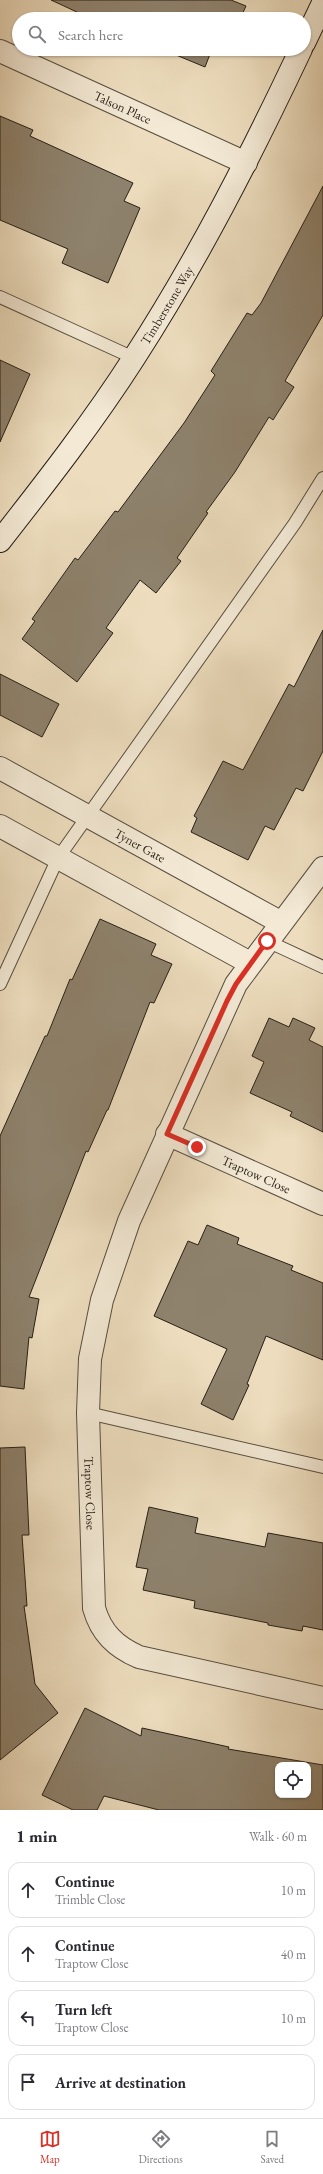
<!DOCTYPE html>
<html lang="en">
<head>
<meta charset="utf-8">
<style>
  :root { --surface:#fff; --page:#f7f7f7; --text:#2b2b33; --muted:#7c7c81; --line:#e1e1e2; --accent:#d93025 }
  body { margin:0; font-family:"EB Garamond",serif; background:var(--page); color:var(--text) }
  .controls { position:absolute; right:12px; bottom:12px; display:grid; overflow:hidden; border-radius:8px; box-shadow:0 1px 3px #0004 }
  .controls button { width:36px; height:36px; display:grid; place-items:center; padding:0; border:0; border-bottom:1px solid var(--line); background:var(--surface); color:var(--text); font:20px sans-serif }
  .stop { position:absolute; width:12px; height:12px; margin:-9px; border:3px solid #d93025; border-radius:50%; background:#fff }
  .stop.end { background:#d93025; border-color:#fff; box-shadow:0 1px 4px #0008 }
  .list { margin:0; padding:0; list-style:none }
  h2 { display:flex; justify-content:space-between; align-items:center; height:52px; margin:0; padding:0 16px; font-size:17px }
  h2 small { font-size:13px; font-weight:400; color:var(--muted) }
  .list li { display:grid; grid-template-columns:26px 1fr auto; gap:12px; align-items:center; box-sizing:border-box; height:56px; margin:0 8px 8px; padding:0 8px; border:1px solid var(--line); border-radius:12px }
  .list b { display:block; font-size:15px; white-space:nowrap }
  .list p { margin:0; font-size:13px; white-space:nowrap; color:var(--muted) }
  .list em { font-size:13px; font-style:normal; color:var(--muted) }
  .icon { flex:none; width:22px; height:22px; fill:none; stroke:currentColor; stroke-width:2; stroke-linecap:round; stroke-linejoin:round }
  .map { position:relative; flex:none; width:323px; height:1810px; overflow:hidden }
  .search { position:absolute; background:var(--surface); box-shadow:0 1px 3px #0004; left:12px; right:12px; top:12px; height:44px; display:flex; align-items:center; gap:10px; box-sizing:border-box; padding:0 14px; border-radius:22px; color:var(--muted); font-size:15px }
  .sheet { height:308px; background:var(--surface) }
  nav { display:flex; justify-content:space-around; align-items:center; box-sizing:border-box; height:56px; border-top:1px solid var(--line); background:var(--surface); font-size:11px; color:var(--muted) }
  nav a { display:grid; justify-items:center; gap:2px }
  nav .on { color:var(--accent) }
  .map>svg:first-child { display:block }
  .building { fill:#8e826d; stroke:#271f16; fill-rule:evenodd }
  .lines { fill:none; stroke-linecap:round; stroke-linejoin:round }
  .lane-casing { stroke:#584e40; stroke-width:14 }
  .street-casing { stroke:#584e40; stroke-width:24 }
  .secondary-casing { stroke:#271f16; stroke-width:24 }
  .lane { stroke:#f3e9d5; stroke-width:12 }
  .street { stroke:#f3e9d5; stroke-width:22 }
  .secondary { stroke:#f3e9d5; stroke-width:22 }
  .route { stroke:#d93025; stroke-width:5 }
  .labels { text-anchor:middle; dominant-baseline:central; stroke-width:3; stroke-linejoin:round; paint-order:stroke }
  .street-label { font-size:13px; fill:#271f16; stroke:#f3e9d5 }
</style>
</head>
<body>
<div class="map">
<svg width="323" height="1810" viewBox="0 0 323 1810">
  <rect width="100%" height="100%" fill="#edddbe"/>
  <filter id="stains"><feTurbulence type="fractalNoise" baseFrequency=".005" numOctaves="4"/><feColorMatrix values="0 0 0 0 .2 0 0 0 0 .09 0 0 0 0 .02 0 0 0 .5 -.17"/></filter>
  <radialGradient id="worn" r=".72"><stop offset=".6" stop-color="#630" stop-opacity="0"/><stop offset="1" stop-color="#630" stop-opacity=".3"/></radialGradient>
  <!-- building -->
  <path class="building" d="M51 0H231L246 6 240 19H92Z
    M157 49H212L205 67 164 50 163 52Z
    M214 49H228L226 54Z
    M0 116 33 130 30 136 133 183 124 201 140 208 108 283 62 263 68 249 0 220Z
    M323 186V315L285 381 294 387 273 420 269 417 235 472 206 512 208 513 177 558 181 561 156 593 140 580 106 628 113 633 77 682 22 639 35 621 32 619 75 558 78 560 115 511 118 512 184 423 215 375 211 371 247 313 252 315 261 303Z
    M0 360 30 374 0 442Z
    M323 630V751L303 791 296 788 274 830 265 826 248 860 191 832 197 818 194 816 223 761 243 770 289 684 294 687Z
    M0 674 59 704 42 737 0 715Z
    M100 919 156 944 151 955 172 964 154 1003 150 1002 108 1110H107L88 1152 86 1151 29 1297 39 1299 32 1338 29 1337 24 1389 0 1386V1136L45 1036H47L70 979 72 980Z
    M269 1018 289 1027 293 1018 315 1028 309 1040 323 1047V1132L290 1116 292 1112 250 1093 264 1062 252 1056Z
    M207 1225 239 1238 237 1244 293 1266 291 1270 323 1283V1360L266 1336 247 1384 249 1385 233 1420 201 1404 227 1349 154 1316 188 1241 198 1245Z
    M25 1447 29 1535H22L27 1606H24L35 1684 58 1713 0 1760V1448Z
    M149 1507 198 1518 195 1533 265 1547 268 1533 323 1543V1630L303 1626 302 1631 268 1625V1623L194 1608 195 1601 143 1590 148 1569 136 1567Z
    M85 1708 141 1736 142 1728 229 1747 228 1749 323 1765V1810H159L104 1796 97 1810H73L42 1795ZM278 1765H308V1795H278Z"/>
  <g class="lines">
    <!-- lane casing -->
    <g class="lane-casing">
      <path id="lane" d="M0 297 134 358
        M267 941 323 967
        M0 984 58 858 295 523 323 478
        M88 1413 323 1467"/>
    </g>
    <!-- street casing -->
    <g class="street-casing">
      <g id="street">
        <path id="s1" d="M0 51 246 163"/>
        <path id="s2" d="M0 768 280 922"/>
        <path d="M0 826 250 963"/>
        <path id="s3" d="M323 868 236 984 129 1221 102 1300 90 1359 88 1413 94 1608C101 1633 116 1647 139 1657L323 1698"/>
        <path id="s4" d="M167 1134 323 1204"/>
      </g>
    </g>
    <!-- secondary casing -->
    <g class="secondary-casing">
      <g id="secondary">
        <path d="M304 43 323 3"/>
        <path id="s5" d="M0 541C47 481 93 422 134 358 198 259 251 155 301 49"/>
      </g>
    </g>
    <!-- lane -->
    <use href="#lane" class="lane"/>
    <!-- street -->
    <use href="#street" class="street"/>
    <!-- secondary -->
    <use href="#secondary" class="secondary"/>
  </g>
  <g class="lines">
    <!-- route -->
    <path class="route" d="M197 1147 167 1134 227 1001 236 984 267 941"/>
  </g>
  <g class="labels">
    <!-- street labels -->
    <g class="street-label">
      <text stroke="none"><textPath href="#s1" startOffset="135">Talson Place</textPath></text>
      <text stroke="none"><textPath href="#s5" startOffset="289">Timberstone Way</textPath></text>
      <text stroke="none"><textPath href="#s2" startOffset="160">Tyner Gate</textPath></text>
      <text stroke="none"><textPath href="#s4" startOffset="98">Traptow Close</textPath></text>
      <text stroke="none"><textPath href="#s3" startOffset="683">Traptow Close</textPath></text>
    </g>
  </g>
  <rect width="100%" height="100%" filter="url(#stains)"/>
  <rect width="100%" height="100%" fill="url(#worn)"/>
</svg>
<div class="controls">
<button><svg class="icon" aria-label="locate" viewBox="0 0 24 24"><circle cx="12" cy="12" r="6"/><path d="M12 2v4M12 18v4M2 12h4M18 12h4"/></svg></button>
</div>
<div class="stop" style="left:267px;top:941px"></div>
<div class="stop end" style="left:197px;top:1147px"></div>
<div class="search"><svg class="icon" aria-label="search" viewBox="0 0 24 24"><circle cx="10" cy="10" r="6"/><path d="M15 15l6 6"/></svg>Search here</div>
</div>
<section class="sheet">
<h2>1 min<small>Walk · 60 m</small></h2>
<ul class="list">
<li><svg class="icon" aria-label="ahead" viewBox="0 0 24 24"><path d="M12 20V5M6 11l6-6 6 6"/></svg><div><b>Continue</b><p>Trimble Close</p></div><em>10 m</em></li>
<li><svg class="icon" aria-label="ahead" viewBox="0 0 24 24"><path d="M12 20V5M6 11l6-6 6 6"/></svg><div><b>Continue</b><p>Traptow Close</p></div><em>40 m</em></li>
<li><svg class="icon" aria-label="left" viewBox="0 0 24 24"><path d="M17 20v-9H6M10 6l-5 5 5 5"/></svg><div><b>Turn left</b><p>Traptow Close</p></div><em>10 m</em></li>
<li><svg class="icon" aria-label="arrive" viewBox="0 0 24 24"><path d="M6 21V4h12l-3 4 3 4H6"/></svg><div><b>Arrive at destination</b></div></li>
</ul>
</section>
<nav>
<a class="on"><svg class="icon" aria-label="map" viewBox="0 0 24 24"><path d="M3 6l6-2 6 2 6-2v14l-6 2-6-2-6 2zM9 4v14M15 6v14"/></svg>Map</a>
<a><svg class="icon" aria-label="directions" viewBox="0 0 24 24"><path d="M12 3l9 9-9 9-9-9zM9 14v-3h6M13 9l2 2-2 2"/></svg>Directions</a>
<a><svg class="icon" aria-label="saved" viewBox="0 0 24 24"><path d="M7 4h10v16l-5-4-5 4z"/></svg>Saved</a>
</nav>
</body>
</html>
